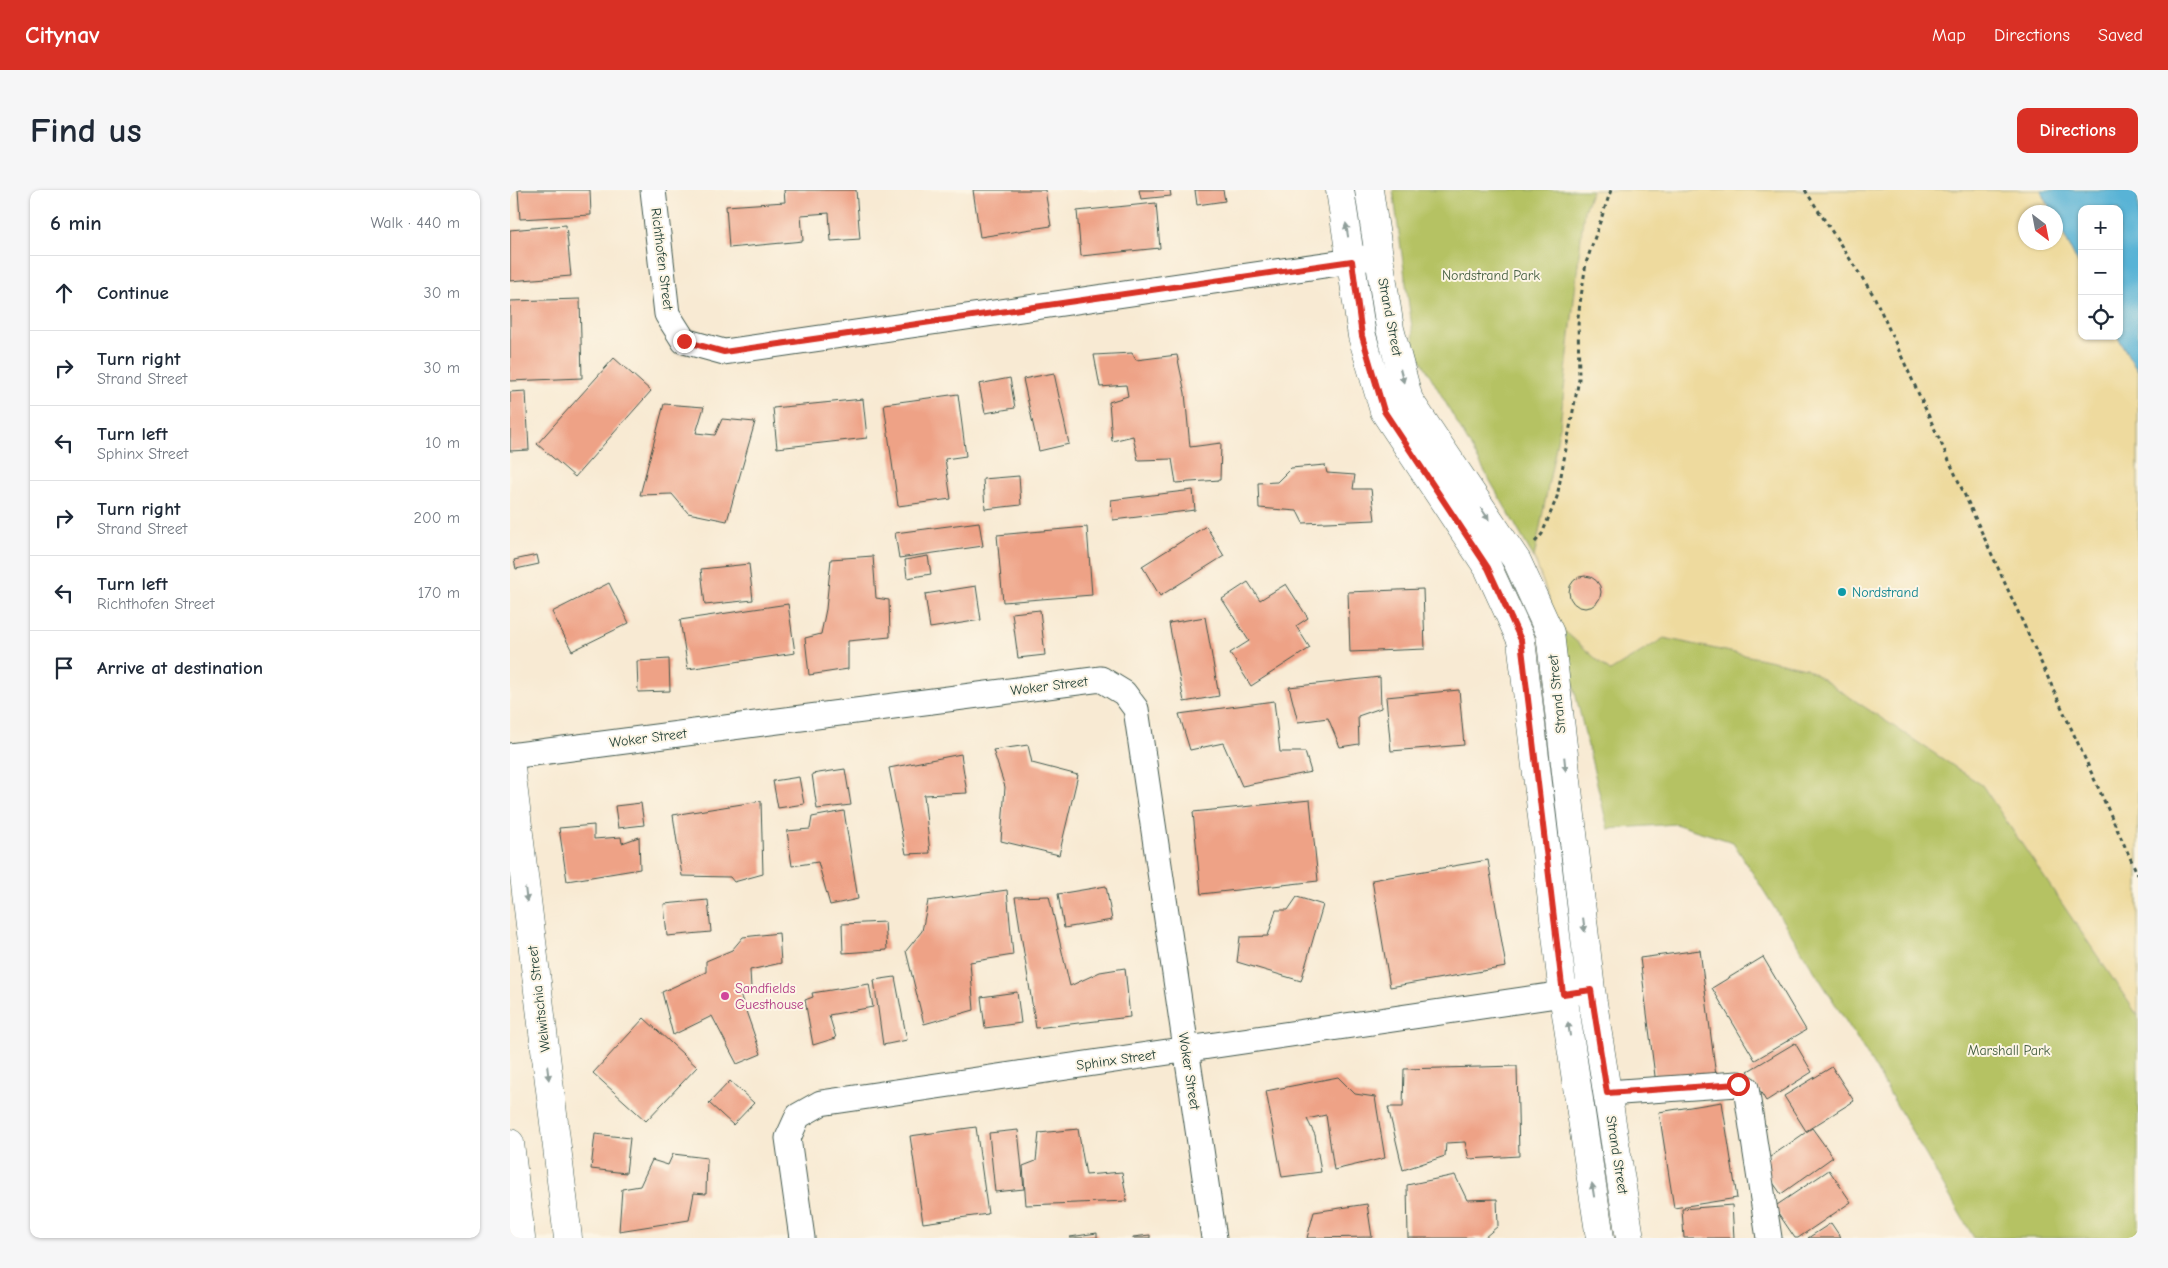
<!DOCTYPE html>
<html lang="en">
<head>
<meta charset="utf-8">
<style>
  :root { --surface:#fff; --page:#f6f6f7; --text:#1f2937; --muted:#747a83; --line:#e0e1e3; --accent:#d93025 }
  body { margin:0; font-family:"Comic Neue",sans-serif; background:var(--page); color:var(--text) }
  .controls { position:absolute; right:15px; top:15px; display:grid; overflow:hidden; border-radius:10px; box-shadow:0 1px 4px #0004 }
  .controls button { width:45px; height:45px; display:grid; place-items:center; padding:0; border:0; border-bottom:1px solid var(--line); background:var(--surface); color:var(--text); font:25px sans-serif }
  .compass { position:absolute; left:1508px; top:15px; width:45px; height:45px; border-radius:50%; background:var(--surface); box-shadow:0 1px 4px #0004; rotate:148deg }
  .stop { position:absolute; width:15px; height:15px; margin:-11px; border:4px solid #d93025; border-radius:50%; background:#fff }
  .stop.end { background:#d93025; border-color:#fff; box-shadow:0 1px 5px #0008 }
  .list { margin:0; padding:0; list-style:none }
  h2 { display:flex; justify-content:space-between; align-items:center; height:65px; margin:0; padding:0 20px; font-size:21px }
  h2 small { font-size:16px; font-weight:400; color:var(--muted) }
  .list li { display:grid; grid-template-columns:32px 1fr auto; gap:15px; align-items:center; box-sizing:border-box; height:75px; padding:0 20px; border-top:1px solid var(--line) }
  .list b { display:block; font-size:19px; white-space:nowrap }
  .list p { margin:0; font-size:16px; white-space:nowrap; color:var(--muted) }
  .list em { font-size:16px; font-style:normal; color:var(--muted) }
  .icon { flex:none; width:28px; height:28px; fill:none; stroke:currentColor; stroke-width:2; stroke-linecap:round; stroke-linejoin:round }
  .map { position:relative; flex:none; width:1628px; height:1048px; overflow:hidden; border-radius:10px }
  header { display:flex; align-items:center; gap:30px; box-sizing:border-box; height:70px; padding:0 25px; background:var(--accent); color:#fff }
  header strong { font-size:24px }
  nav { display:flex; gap:28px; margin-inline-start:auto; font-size:18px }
  .intro { display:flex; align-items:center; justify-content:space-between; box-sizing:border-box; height:120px; padding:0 30px }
  h1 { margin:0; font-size:35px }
  .button { padding:12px 22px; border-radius:10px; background:var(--accent); color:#fff; font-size:18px; font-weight:700 }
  main { display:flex; gap:30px; padding:0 30px }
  aside { flex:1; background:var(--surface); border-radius:10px; box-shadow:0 1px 4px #0004 }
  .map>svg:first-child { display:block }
  .green { fill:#b5c264; stroke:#6a804c }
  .sand { fill:#eeda9e; stroke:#868c69 }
  .water { fill:#58b3d6; stroke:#3c7885 }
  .building { fill:#eea286 }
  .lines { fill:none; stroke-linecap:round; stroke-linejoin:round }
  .street-casing { stroke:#40574c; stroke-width:27 }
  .secondary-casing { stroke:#40574c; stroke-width:29 }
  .path { stroke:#40574c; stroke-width:3; stroke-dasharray:4 4; stroke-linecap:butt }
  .street { stroke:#fff; stroke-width:25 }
  .secondary { stroke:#fff; stroke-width:28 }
  .oneway { fill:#8f9e9a }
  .route { stroke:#d93025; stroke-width:6 }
  .culture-dot { fill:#0f9aa8; stroke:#fcf5e5; stroke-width:2 }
  .hotel-dot { fill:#d1479c; stroke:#fcf5e5; stroke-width:2 }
  .labels { text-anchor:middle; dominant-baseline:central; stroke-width:4; stroke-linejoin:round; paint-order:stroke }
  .street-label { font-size:14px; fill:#1f3d34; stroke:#fcf5e5 }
  .park-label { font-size:14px; fill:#445e40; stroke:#fcf5e5 }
  .culture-label { font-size:14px; fill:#0d838f; stroke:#fcf5e5; text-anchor:start }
  .hotel-label { font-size:14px; fill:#b23c85; stroke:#fcf5e5; text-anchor:start }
</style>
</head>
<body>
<header>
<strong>Citynav</strong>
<nav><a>Map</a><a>Directions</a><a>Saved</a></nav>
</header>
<div class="intro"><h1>Find us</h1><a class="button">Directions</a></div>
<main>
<aside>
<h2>6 min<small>Walk · 440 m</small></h2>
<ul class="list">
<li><svg class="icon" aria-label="ahead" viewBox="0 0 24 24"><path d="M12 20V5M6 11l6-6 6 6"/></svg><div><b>Continue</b></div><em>30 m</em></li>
<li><svg class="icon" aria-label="right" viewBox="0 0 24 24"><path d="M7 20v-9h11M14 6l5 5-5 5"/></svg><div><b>Turn right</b><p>Strand Street</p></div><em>30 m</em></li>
<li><svg class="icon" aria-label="left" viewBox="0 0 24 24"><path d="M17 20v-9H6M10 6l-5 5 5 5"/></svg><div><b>Turn left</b><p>Sphinx Street</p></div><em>10 m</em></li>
<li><svg class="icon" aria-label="right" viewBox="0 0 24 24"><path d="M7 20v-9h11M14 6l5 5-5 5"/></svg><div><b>Turn right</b><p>Strand Street</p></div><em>200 m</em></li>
<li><svg class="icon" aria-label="left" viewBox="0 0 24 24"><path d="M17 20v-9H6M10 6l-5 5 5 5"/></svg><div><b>Turn left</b><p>Richthofen Street</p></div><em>170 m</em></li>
<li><svg class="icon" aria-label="arrive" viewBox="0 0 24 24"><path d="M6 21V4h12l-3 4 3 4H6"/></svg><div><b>Arrive at destination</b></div></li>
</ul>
</aside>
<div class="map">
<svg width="1628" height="1048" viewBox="0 0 1628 1048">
  <rect width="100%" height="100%" fill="#fcf5e5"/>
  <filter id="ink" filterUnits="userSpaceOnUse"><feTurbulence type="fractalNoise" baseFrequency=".02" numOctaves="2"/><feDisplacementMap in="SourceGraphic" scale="10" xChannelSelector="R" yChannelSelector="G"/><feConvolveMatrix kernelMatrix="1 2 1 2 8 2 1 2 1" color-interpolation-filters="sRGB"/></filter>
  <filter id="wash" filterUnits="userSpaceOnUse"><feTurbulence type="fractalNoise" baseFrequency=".0096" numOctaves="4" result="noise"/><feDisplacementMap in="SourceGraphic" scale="20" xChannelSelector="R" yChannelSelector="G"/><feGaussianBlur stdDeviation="1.12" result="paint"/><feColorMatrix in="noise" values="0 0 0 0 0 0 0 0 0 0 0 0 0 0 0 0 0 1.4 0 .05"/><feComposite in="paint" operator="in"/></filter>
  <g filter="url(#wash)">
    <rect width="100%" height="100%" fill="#f8ead3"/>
    <!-- green -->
    <path class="green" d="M883 0H1082L1074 21 1050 236 1024 368 905 159Z
      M1049 436 1100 481 1154 448 1296 478 1472 595 1628 826V1048H1464L1358 866 1223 652 1165 634 1098 639Z"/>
    <!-- sand -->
    <path class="sand" d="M1082 0H1531L1542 22H1516V52H1546V29L1572 81V146H1607L1628 182V826L1472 595 1296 478 1154 448 1100 481 1049 436 1024 368 1050 236 1074 21Z"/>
    <!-- water -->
    <path class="water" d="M1531 0H1628V182L1607 146H1609V19H1572V81L1546 29V22H1542Z"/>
    <g id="blocks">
      <!-- building -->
      <path class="building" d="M8 0H80L81 25 10 29Z
        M274 0H346L350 49 321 51 319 23 291 25 293 51 219 58 216 16 275 12Z
        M463 0H535L541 36 470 47Z
        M629 0H660L661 6 631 9Z
        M685 0H713L715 11 687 15Z
        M646 13 650 58 571 66 567 21Z
        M56 35 61 86 0 91V40Z
        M70 109 72 188 0 191V111Z
        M622 163 626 170 667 165 675 203 680 257 711 253 710 290 666 293 662 269 628 270 623 246 602 251 599 212 618 206 616 195 590 197 584 165Z
        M104 168 141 201 65 287 27 254Z
        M544 183 559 254 529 261 513 189Z
        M500 188 505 218 475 223 469 194Z
        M16 201 19 260 0 261V202Z
        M448 204 456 266 435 269 441 309 388 316 374 214Z
        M353 209 357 248 267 258 263 218Z
        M154 214 194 217 186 243 205 245 212 229 245 232 217 331 178 323 162 304 130 305Z
        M815 275 817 283 845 285 843 299H861L865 330 793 333 787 321 749 318 748 293 767 292 781 278Z
        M509 286 511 315 475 319 473 289Z
        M683 300 685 320 603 330 601 310Z
        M469 332 473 356 389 368 385 343Z
        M696 336 714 366 650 406 632 376Z
        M577 337 582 405 493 412 487 345Z
        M27 365 29 374 6 379 4 370Z
        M363 366 366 408 379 410 380 447 338 451V479L299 485 295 448 311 444 316 419 321 369Z
        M418 366 421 384 397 388 395 370Z
        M239 374 243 410 195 415 191 379Z
        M1059 402a16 16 0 1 1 32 0a16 16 0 1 1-32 0Z
        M738 392 750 410 776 394 798 428 786 436 800 458 741 496 720 463 739 451 712 409Z
        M99 393 119 433 62 461 42 422Z
        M466 396 471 430 420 438 415 404Z
        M913 399 915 459 840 462 838 402Z
        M278 414 285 463 178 479 170 430Z
        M530 420 535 465 508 468 502 423Z
        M695 427 709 506 674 512 659 433Z
        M159 469 160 501 128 502 127 471Z
        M870 487 871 518 848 526 849 554 830 557 818 528 788 532 779 497Z
        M949 500 954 555 881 561 876 507Z
        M764 511 770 562H795L801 582 732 596 713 553 680 560 669 524Z
        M518 555 522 573 568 585 549 665 491 651 495 597 483 560Z
        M451 564 457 603 414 605 420 663 396 664 379 578Z
        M335 579 341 615 307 619 302 584Z
        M289 587 294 614 268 618 263 591Z
        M800 610 808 691 691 704 683 622Z
        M251 611 253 684 224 692 220 687 172 686 163 625Z
        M131 613 134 635 108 638 105 616Z
        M334 621 348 709 320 715 308 672 282 676 277 641 300 639 302 627Z
        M84 635V649L111 647 112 653 129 647 130 679 57 691 49 638Z
        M978 670 996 777 880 797 862 690Z
        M596 696 602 730 554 738 548 704Z
        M497 700 503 765 460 772 464 820 414 834 396 761 412 741 418 711Z
        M539 706 560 796 590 782 615 778 620 827 526 838 505 707Z
        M787 707 813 715 791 791 727 772 730 747 758 746 766 720H778Z
        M198 710 201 742 157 746 154 714Z
        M375 732 377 760 333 763 332 734Z
        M269 743 271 773 240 780 241 798 230 804 251 864 227 874 202 826 163 845 152 802 196 782V771L222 760 233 747Z
        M1190 760 1206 886 1146 894 1130 768Z
        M1253 767 1296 840 1245 870 1202 798Z
        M385 787 397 850 373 855 364 790Z
        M359 794 363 817 319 825 326 848 303 855 295 810 303 807 302 803Z
        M507 802 511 833 475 838 471 807Z
        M134 828 187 877 136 931 83 883Z
        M1285 853 1302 882 1256 911 1238 881Z
        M1007 876 1009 966 959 969 955 952 936 953 935 966 893 980 878 917H893L894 879Z
        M1322 877 1344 911 1296 941 1274 906Z
        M828 887 845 904 865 907 875 968 824 980 816 925 797 929 805 945 811 982 772 987 756 901Z
        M220 891 244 913 223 935 199 913Z
        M1212 912 1227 1008 1164 1018 1149 922Z
        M466 937 478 1024 413 1033 400 946Z
        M1302 938 1323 967 1271 1004 1250 974Z
        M568 939 576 985 612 982 617 1011 516 1015 513 976 526 971 529 943Z
        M508 940 514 999 485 1002 479 943Z
        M85 944 120 948 116 983 81 979Z
        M163 964 197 968 196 1004 184 1003 179 1030 109 1041 112 999 130 996 142 970 158 975Z
        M1319 980 1341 1012 1288 1048H1285L1264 1017Z
        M945 985 957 1010 987 1009 988 1036 974 1048H898L897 995Z
        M857 1014 862 1047 797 1048 804 1022Z
        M1222 1015 1224 1048H1174L1172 1019Z
        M1321 1033 1331 1048H1298Z
        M587 1043V1048H560V1047Z
        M640 1045V1048H623V1047Z"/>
    </g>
  </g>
  <g filter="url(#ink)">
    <use href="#blocks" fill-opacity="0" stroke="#40574c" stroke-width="1"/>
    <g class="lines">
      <!-- street casing -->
      <g class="street-casing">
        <path id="street" d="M143 0 157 124 174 151 214 162 842 71 869 65
          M0 566 591 489 614 503 626 519 704 1048
          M1097 903 1228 894 1236 898 1259 1048
          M292 1048 278 948 288 926 311 913 1074 801"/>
      </g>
      <!-- secondary casing -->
      <g class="secondary-casing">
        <path id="secondary" d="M830 0 852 146 874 221 978 378 1011 450 1053 804 1090 1048
          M859 0 880 139 899 210 1007 371 1040 443 1081 800 1120 1048
          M0 570 58 1048
          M0 953 11 1048"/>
      </g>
      <!-- path -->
      <path class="path" d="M1295 0 1364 106 1628 685
        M1025 352 1032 344 1047 307 1069 189 1068 127 1076 73 1101 0"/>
      <!-- street -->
      <use href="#street" class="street"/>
      <!-- secondary -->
      <use href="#secondary" class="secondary"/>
    </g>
    <!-- one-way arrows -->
    <defs><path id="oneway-solid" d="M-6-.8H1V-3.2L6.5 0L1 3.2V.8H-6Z" transform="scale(1.25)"/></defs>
    <g class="oneway">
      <use href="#oneway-solid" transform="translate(837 40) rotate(-99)"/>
      <use href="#oneway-solid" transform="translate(892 186) rotate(75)"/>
      <use href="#oneway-solid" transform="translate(975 324) rotate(56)"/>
      <use href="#oneway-solid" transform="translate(1055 574) rotate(84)"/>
      <use href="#oneway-solid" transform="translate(16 705) rotate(83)"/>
      <use href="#oneway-solid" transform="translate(1074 735) rotate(83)"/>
      <use href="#oneway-solid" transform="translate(1059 839) rotate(-98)"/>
      <use href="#oneway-solid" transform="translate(38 883) rotate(83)"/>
      <use href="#oneway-solid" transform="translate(1083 1000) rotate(-99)"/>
    </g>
  </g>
  <g class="lines" filter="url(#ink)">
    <!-- route -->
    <path class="route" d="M174 151 214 162 842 71 852 146 874 221 978 378 1011 450 1053 804 1081 800 1097 903 1228 894"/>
  </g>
  <!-- markers -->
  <circle class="culture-dot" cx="1332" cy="402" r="5"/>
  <circle class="hotel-dot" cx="215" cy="806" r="5"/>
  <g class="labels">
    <!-- street labels -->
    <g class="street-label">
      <text transform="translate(152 69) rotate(83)">Richthofen Street</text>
      <text transform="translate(880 127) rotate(79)">Strand Street</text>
      <text transform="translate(539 496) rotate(-7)">Woker Street</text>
      <text transform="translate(1047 504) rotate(-96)">Strand Street</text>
      <text transform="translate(138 548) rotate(-7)">Woker Street</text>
      <text transform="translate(29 809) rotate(-97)">Welwitschia Street</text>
      <text transform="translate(606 870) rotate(-8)">Sphinx Street</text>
      <text transform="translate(679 881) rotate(81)">Woker Street</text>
      <text transform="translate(1107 965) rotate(81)">Strand Street</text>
    </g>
    <!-- park labels -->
    <g class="park-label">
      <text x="981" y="85">Nordstrand Park</text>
      <text x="1499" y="860">Marshall Park</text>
    </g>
    <!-- culture labels -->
    <g class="culture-label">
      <text x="1342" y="402">Nordstrand</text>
    </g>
    <!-- hotel labels -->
    <g class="hotel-label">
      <text x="225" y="798">Sandfields<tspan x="225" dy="16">Guesthouse</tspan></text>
    </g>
  </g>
</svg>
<div class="controls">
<button>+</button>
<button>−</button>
<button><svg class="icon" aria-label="locate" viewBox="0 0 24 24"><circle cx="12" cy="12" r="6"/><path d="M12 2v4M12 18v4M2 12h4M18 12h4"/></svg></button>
</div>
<svg class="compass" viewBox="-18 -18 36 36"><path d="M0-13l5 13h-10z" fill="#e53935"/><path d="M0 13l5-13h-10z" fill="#747a83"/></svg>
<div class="stop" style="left:1228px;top:894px"></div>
<div class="stop end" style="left:174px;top:151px"></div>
</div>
</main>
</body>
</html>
